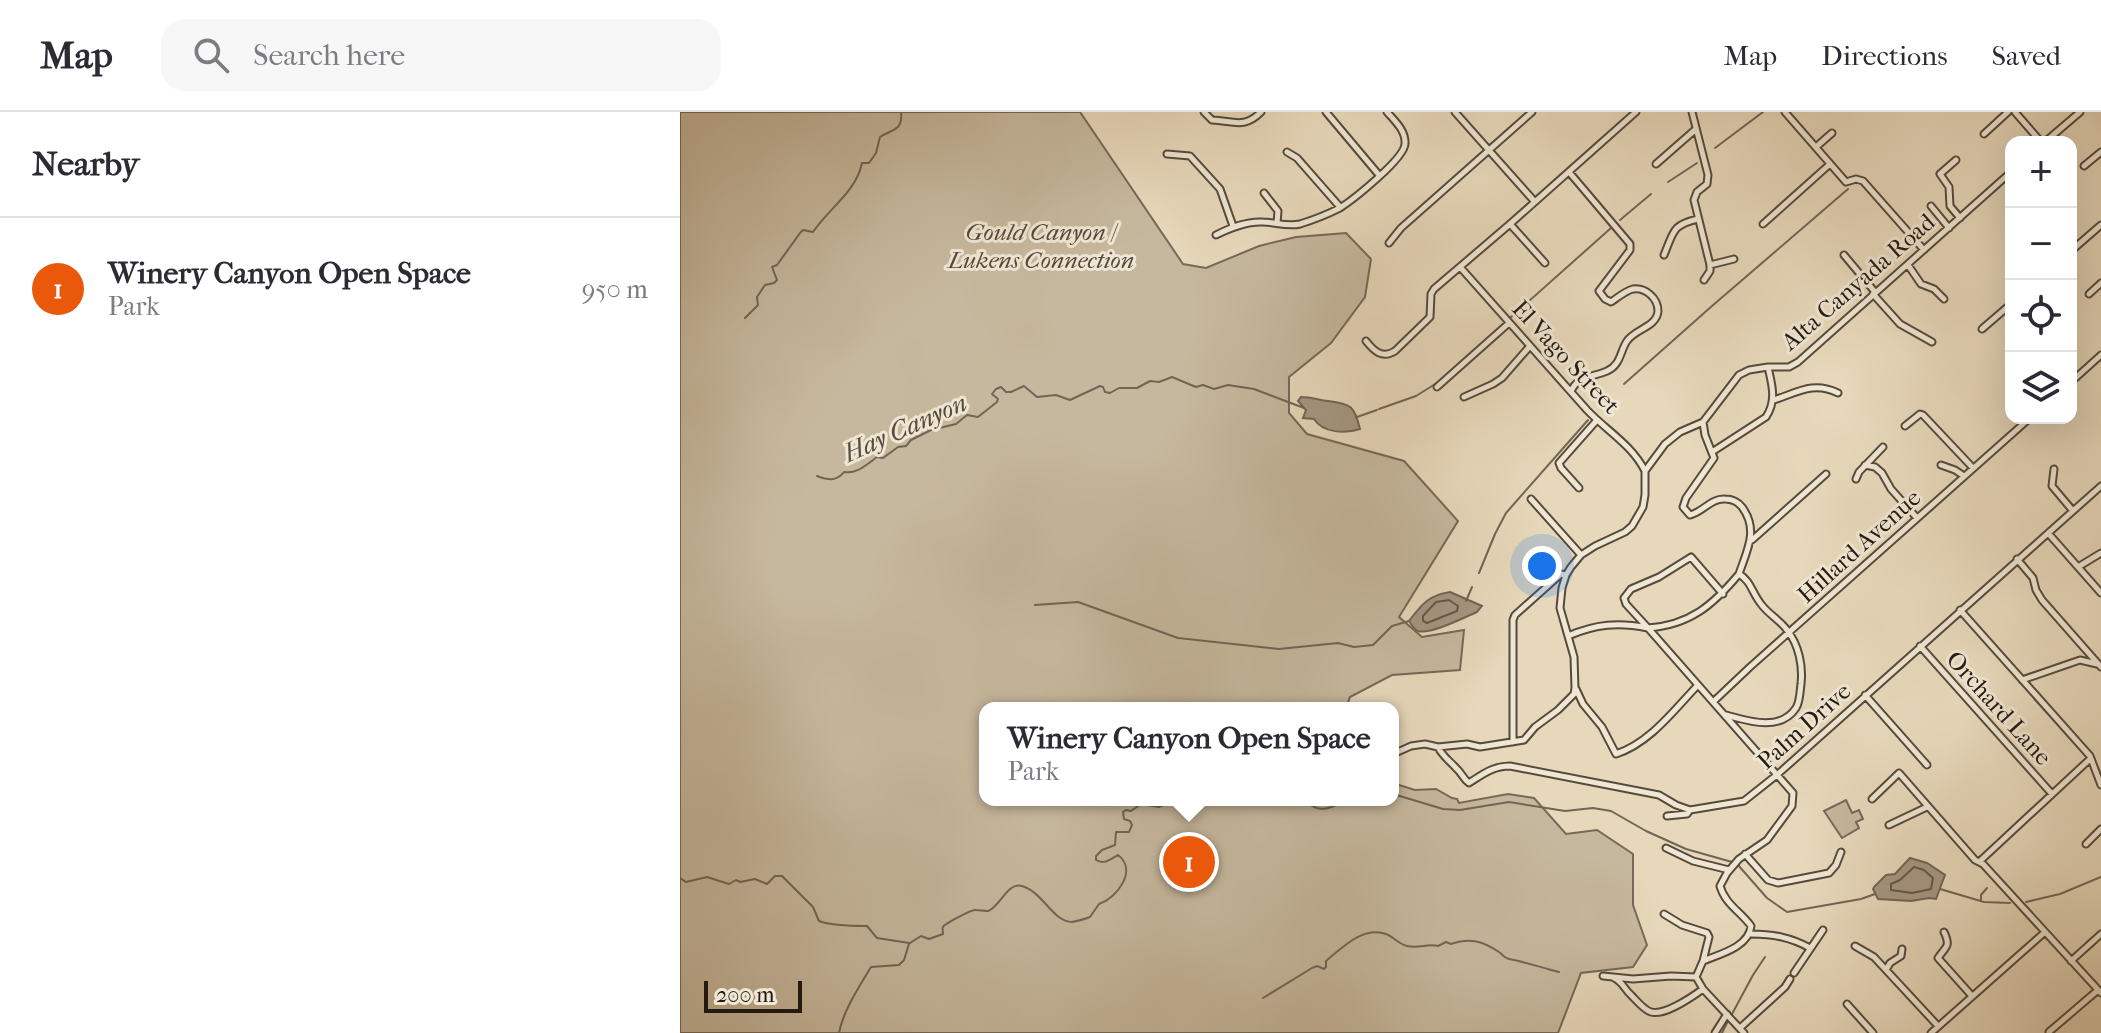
<!DOCTYPE html>
<html lang="en">
<head>
<meta charset="utf-8">
<style>
  :root { --surface:#fff; --page:#f7f7f7; --text:#2b2b33; --muted:#7c7c81; --line:#e1e1e2; --accent:#ea580c }
  body { margin:0; font-family:"IM FELL French Canon",serif; background:var(--page); color:var(--text) }
  .controls { position:absolute; right:24px; top:24px; display:grid; overflow:hidden; border-radius:16px; box-shadow:0 8px 32px #0002 }
  .controls button { width:72px; height:72px; display:grid; place-items:center; padding:0; border:0; border-bottom:2px solid var(--line); background:var(--surface); color:var(--text); font:40px sans-serif }
  .scale { position:absolute; left:24px; bottom:20px; width:98px; box-sizing:border-box; padding-left:8px; border:4px solid #241a12; border-top:0; font-size:22px; line-height:28px; white-space:nowrap; color:#241a12; -webkit-text-stroke:6px #efe6d3; paint-order:stroke }
  .you { position:absolute; left:862px; top:454px; width:28px; height:28px; margin:-20px; border:6px solid #fff; border-radius:50%; background:#1a73e8; box-shadow:0 0 0 12px #1a73e833 }
  .badge { display:grid; place-items:center; width:52px; height:52px; border-radius:50%; background:var(--accent); color:#fff; font-size:26px; font-weight:700 }
  .pin { position:absolute; translate:-50% -50%; border:4px solid #fff; box-shadow:0 2px 8px #0006 }
  .popup { position:absolute; left:299px; top:590px; width:420px; height:104px; box-sizing:border-box; display:grid; place-content:center; border-radius:16px; background:var(--surface); filter:drop-shadow(0 2px 6px #0005); font-size:26px; white-space:nowrap; color:var(--muted) }
  .popup b { font-size:30px; color:var(--text) }
  .popup::after { content:''; position:absolute; left:50%; top:100%; margin-left:-16px; border:16px solid transparent; border-top-color:var(--surface) }
  .list { margin:0; padding:0; list-style:none }
  h2 { display:flex; justify-content:space-between; align-items:center; height:104px; margin:0; padding:0 32px; font-size:34px }
  h2 small { font-size:26px; font-weight:400; color:var(--muted) }
  .list li { display:grid; grid-template-columns:52px 1fr auto; gap:24px; align-items:center; box-sizing:border-box; height:144px; padding:0 32px; border-top:2px solid var(--line) }
  .list b { display:block; font-size:30px; white-space:nowrap }
  .list p { margin:0; font-size:26px; white-space:nowrap; color:var(--muted) }
  .list em { font-size:26px; font-style:normal; color:var(--muted) }
  .icon { flex:none; width:44px; height:44px; fill:none; stroke:currentColor; stroke-width:2; stroke-linecap:round; stroke-linejoin:round }
  .map { position:relative; flex:none; width:1421px; height:921px; overflow:hidden }
  header { display:flex; align-items:center; gap:48px; box-sizing:border-box; height:112px; padding:0 40px; background:var(--surface); border-bottom:2px solid var(--line) }
  header strong { font-size:38px }
  nav { display:flex; gap:44px; margin-inline-start:auto; font-size:28px }
  .search { width:560px; height:72px; background:var(--page); display:flex; align-items:center; gap:20px; box-sizing:border-box; padding:0 28px; border-radius:24px; color:var(--muted); font-size:30px }
  main { display:flex }
  aside { flex:1; background:var(--surface) }
  .map>svg:first-child { display:block }
  .green { fill:#c6b89e; stroke:#756958; stroke-width:2 }
  .water { fill:#a59782; stroke:#716555; stroke-width:2 }
  .lines { fill:none; stroke-linecap:round; stroke-linejoin:round }
  .shore { stroke:#64584a; stroke-width:2 }
  .stream { stroke:#716555; stroke-width:2 }
  .minor-casing { stroke:#554a3c; stroke-width:9 }
  .minor { stroke:#efe6d3; stroke-width:5 }
  .labels { text-anchor:middle; dominant-baseline:central; stroke-width:6; stroke-linejoin:round; paint-order:stroke }
  .park-label { font-size:24px; font-style:italic; fill:#55493c; stroke:#efe6d3 }
  .street-label { font-size:24px; fill:#241a12; stroke:#efe6d3 }
  .water-label { font-size:26px; font-style:italic; fill:#584c3f; stroke:#efe6d3 }
</style>
</head>
<body>
<header>
<strong>Map</strong>
<div class="search"><svg class="icon" aria-label="search" viewBox="0 0 24 24"><circle cx="10" cy="10" r="6"/><path d="M15 15l6 6"/></svg>Search here</div>
<nav><a>Map</a><a>Directions</a><a>Saved</a></nav>
</header>
<main>
<aside>
<h2>Nearby<small></small></h2>
<ul class="list">
<li><span class="badge">1</span><div><b>Winery Canyon Open Space</b><p>Park</p></div><em>950 m</em></li>
</ul>
</aside>
<div class="map">
<svg width="1421" height="921" viewBox="0 0 1421 921">
  <rect width="100%" height="100%" fill="#e7d8bb"/>
  <filter id="stains"><feTurbulence type="fractalNoise" baseFrequency=".0025" numOctaves="4"/><feColorMatrix values="0 0 0 0 .2 0 0 0 0 .09 0 0 0 0 .02 0 0 0 .5 -.17"/></filter>
  <radialGradient id="worn" r=".72"><stop offset=".6" stop-color="#630" stop-opacity="0"/><stop offset="1" stop-color="#630" stop-opacity=".3"/></radialGradient>
  <!-- green -->
  <path class="green" d="M0 0H400L503 152 526 156 579 134 616 125 666 121 691 147 685 185 651 231 609 265V301L627 322 724 349 778 409 719 505 742 525 784 518 780 558 712 563 670 585 666 596H305V688H713V671L735 678 756 677 772 686 777 687 779 691 828 682 854 686 886 722 917 718 953 742V793L967 833 953 855 901 861 878 921H0Z
    M1166 688 1172 701 1179 698 1183 707 1176 710 1179 716 1162 726 1144 699Z"/>
  <!-- water -->
  <path class="water" d="M621 285C631 285 639 288 648 289 672 292 674 294 680 317 665 322 643 321 634 307L623 306 626 298 618 289Z
    M770 480 802 494 797 500C785 505 750 523 738 519 733 517 732 513 729 509 742 492 749 483 770 480Z
    M1230 746 1247 751 1265 763 1256 787 1249 786 1231 789 1198 787 1193 777 1194 775 1206 763 1215 762Z"/>
  <g class="lines">
    <!-- shore -->
    <path class="shore" d="M769 488 778 494 777 499 747 511 743 509V504L756 490Z
      M1234 755 1244 758 1253 766 1251 777 1232 781 1211 778V772L1220 768Z"/>
    <!-- stream -->
    <path class="stream" d="M1035 36 1083 0
      M988 70 1017 51
      M940 108 971 82
      M65 206 78 193 77 185 85 173 94 171 97 168 92 155 97 153 120 121 123 118 133 120C149 96 176 80 182 51H189L196 41 200 25C212 17 223 19 221 0
      M830 206 931 116
      M944 272 1032 194 1168 77
      M699 297 736 284 760 269
      M677 305 697 298
      M137 364C148 368 156 370 164 360 177 362 186 353 197 345L203 346 218 335 226 334 231 328 251 318 276 312 287 303 298 305 317 290 318 287 312 282 316 277 321 275 326 280H331L344 274 357 285 376 283 390 288 420 274 423 275 425 280 430 281 439 276H457L470 269 479 270 492 265 516 275 523 273 534 277 548 273 574 277 624 296
      M799 461 815 422 826 401 908 308
      M786 489 792 475
      M355 493 398 490 498 526 599 537 658 531 674 535 693 533 712 514 729 509
      M713 682 763 697 780 698 829 690 885 699 913 696 931 699 966 719 1006 737 1052 750
      M630 688 631 693C643 702 655 693 667 688
      M1058 753 1087 786 1107 800 1181 787 1195 782
      M0 766 6 770 27 765 49 772 56 768 60 770 75 767 87 772 95 764H102L133 795 139 809C152 814 173 814 187 814L197 826 229 831
      M1260 777 1304 790 1330 791
      M1301 788V783L1307 776
      M1346 790 1380 782 1421 765
      M230 831 241 824 249 827 263 822C263 820 262 817 263 815 264 812 291 798 295 798 298 798 305 799 308 799 321 794 327 770 342 774 363 780 373 810 392 810 397 809 405 807 410 805L419 792C437 786 458 758 438 743 430 747 425 753 416 748V744L422 738 435 733 436 720H449L452 713 450 709 444 707 443 700 446 698 451 699 461 692 479 695 492 689 502 690 507 697 512 699 523 688
      M583 886 632 856 637 854 644 857 646 855V849C663 835 683 814 706 822 714 825 718 832 727 834 740 837 747 831 758 834L766 830 771 832C789 826 801 828 819 840 825 844 822 845 829 847 846 850 862 856 879 860
      M1052 902 1073 863 1085 845
      M159 921C163 899 179 875 191 855L219 853 224 848 229 832
      M1042 921 1048 909"/>
    <!-- minor casing -->
    <g class="minor-casing">
      <path id="minor" d="M524 0 532 8C554 9 564 17 581 0
        M646 0 699 63
        M775 0 855 90
        M1012 0 1028 63 1027 72 1017 80 1014 88 1030 153V159L1024 168
        M1105 0 1166 70 1176 67 1183 69 1244 138
        M1335 0 1361 30
        M1304 22 1328 0
        M1365 30 1400 0
        M1136 35 1152 21
        M607 40 617 46 660 95
        M487 42 510 44 540 77 553 114
        M1276 48 1260 62 1269 75 1270 94 1280 106
        M976 52 1016 17
        M1404 54 1421 40
        M889 60 950 132V138L919 179 925 187 931 190C937 186 945 179 953 177 965 175 978 186 978 199 977 215 955 217 947 229 940 239 941 253 927 259 914 265 896 264 891 280
        M584 81 598 99 597 111
        M1251 94 1269 116
        M830 112 865 151
        M1083 112 1150 52
        M536 123C550 116 566 109 583 110 595 110 607 115 620 112 633 108 648 102 660 96 674 87 724 47 725 32 726 19 715 9 707 0
        M709 131 721 116 852 0
        M1391 139 1421 113
        M984 143C994 119 992 113 1018 107
        M1164 143 1195 180
        M1030 153 1054 147
        M1228 153 1241 172 1254 177 1264 187
        M780 155 907 298C927 319 952 333 965 359
        M1193 182 1220 212 1252 230
        M1409 182 1421 171
        M1302 217 1331 192
        M686 229C694 239 702 247 715 239L750 205 751 182 754 177 830 112 956 0
        M1391 270 1421 243
        M757 275 829 211
        M784 285 813 272 822 266 850 234
        M1094 288C1118 280 1134 269 1158 281
        M1023 310 1025 323 1034 346 1006 386 1003 395 1010 403C1023 400 1031 386 1045 387 1052 387 1058 390 1062 395 1079 418 1067 438 1059 462 1071 469 1072 481 1081 492 1088 502 1100 508 1107 518 1119 533 1123 554 1121 572 1120 579 1120 590 1116 596 1100 620 1068 609 1046 603
        M1225 314 1240 302 1243 303 1293 356
        M1032 340 1086 305C1097 288 1092 273 1088 255
        M1185 353 1195 355 1202 361 1211 377 1237 406
        M1261 353 1275 358 1284 364
        M1374 357 1372 374 1393 399
        M1176 367 1179 360 1203 335
        M899 376 881 356 879 351 917 308
        M851 387 901 443
        M1368 421 1421 481
        M1072 428 1146 362
        M1337 447 1353 466 1356 478 1362 488 1421 555
        M1398 455 1421 441
        M1043 482 1011 445 979 465 951 477 944 486 946 492 968 516C1010 513 1033 493 1059 462
        M1280 498 1410 644 1421 673
        M888 524C916 512 938 510 968 516L1113 681 1112 694 1087 728 1059 747 1047 761 1040 774C1045 792 1061 800 1071 814 1069 835 1040 842 1023 849L1016 865
        M1240 534 1372 682
        M1342 568 1400 548 1417 552
        M896 577 903 592 922 615 936 642C970 631 994 598 1018 573
        M1185 583 1247 653
        M1033 590 1070 555 1350 306
        M833 630V508L835 503 881 462 886 463
        M758 635C763 645 769 648 776 656 782 661 783 667 789 671 803 662 813 654 830 654L979 683 996 693 1010 698 1064 689 1098 662 1421 374
        M713 642 731 634 745 632 758 635 787 632 800 635 844 628 855 615 878 598 894 582 895 576 894 545 880 496 882 476 886 463 891 455 901 443 915 434 945 420 952 414 963 395 965 383V359L985 332 1000 320 1023 310 1059 263 1069 258 1088 255H1109L1118 250 1331 60
        M1192 687 1219 661 1295 748 1303 752 1421 881
        M987 704 1007 702 1010 698
        M1209 713 1247 695
        M1406 732 1421 717
        M986 736 1013 749 1049 758
        M1065 742 1088 768 1098 771 1149 761 1156 753 1161 740
        M1299 750 1410 647
        M984 802 1002 813 1027 821 1029 825 1023 849
        M1264 820C1271 835 1266 834 1258 846L1292 884
        M1071 822C1092 822 1110 825 1130 836
        M1175 834 1194 845 1258 914
        M1391 849 1421 822
        M1206 858 1210 851 1221 844 1222 837
        M1114 861 1143 818
        M923 864 953 867 991 864 1016 865
        M1016 865 1023 877 1064 921
        M934 866C943 870 944 877 951 883 957 889 964 898 971 900 984 904 1012 885 1023 877
        M1167 892 1193 921
        M1060 916 1105 875 1110 867
        M1369 920 1418 878
        M1035 921 1047 902
        M1251 921 1365 820"/>
    </g>
    <!-- minor -->
    <use href="#minor" class="minor"/>
  </g>
  <g class="labels">
    <!-- park labels -->
    <g class="park-label">
      <text x="361" y="120">Gould Canyon /<tspan x="361" dy="28">Lukens Connection</tspan></text>
    </g>
    <!-- street labels -->
    <g class="street-label">
      <text transform="translate(1178 170) rotate(-41)">Alta Canyada Road</text>
      <text transform="translate(886 245) rotate(47)">El Vago Street</text>
      <text transform="translate(1179 434) rotate(-42)">Hillard Avenue</text>
      <text transform="translate(1319 596) rotate(48)">Orchard Lane</text>
      <text transform="translate(1124 614) rotate(-42)">Palm Drive</text>
    </g>
    <!-- water labels -->
    <g class="water-label">
      <text transform="translate(225 316) rotate(-24)">Hay Canyon</text>
    </g>
  </g>
  <rect width="100%" height="100%" filter="url(#stains)"/>
  <rect width="100%" height="100%" fill="url(#worn)"/>
</svg>
<div class="controls">
<button>+</button>
<button>−</button>
<button><svg class="icon" aria-label="locate" viewBox="0 0 24 24"><circle cx="12" cy="12" r="6"/><path d="M12 2v4M12 18v4M2 12h4M18 12h4"/></svg></button>
<button><svg class="icon" aria-label="layers" viewBox="0 0 24 24"><path d="M12 4l9 5-9 5-9-5zM3 14l9 5 9-5"/></svg></button>
</div>
<div class="scale">200 m</div>
<div class="you"></div>
<div class="pin badge" style="left:509px;top:750px">1</div>
<div class="popup"><b>Winery Canyon Open Space</b>Park</div>
</div>
</main>
</body>
</html>
